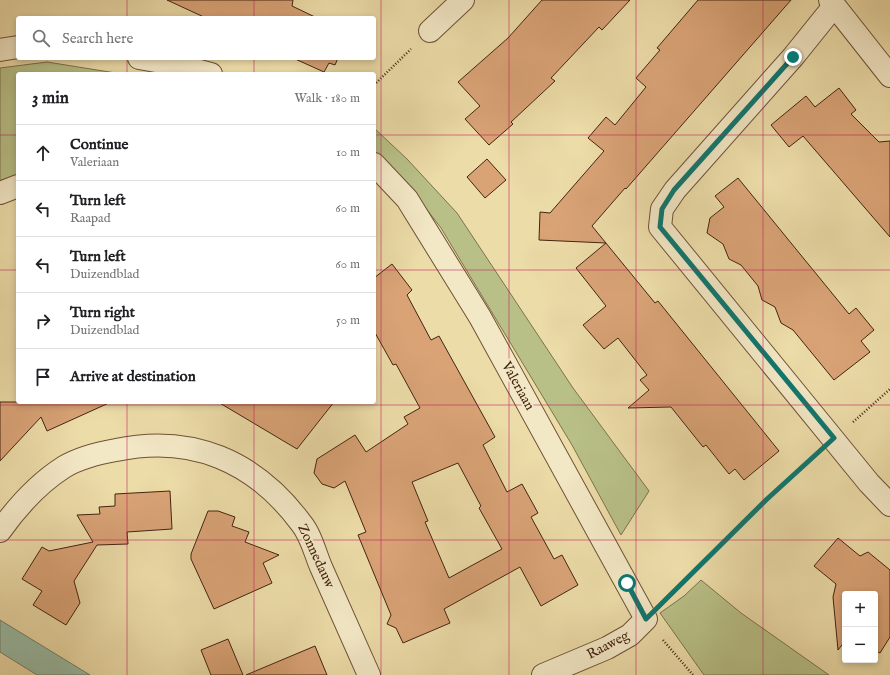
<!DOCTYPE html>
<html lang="en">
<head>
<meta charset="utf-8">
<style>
  :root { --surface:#fff; --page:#f6f6f6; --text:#202124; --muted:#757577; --line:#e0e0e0 }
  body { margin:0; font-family:"IM FELL English",serif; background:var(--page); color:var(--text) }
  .controls { position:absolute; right:12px; bottom:12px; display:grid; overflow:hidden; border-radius:4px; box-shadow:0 2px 6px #0003 }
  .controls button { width:36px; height:36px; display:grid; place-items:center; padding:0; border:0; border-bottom:1px solid var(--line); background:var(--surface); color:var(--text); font:20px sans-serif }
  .stop { position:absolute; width:12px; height:12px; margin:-9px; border:3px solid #0f766e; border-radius:50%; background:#fff }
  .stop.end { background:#0f766e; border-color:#fff; box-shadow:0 1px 4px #0008 }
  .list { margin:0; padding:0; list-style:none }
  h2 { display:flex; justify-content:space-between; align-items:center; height:52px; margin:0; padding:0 16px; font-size:17px }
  h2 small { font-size:13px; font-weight:400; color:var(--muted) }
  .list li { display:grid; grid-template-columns:26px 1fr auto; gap:12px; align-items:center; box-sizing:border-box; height:56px; padding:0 16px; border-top:1px solid var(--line) }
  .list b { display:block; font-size:15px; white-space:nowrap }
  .list p { margin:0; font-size:13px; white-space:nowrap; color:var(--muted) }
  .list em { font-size:13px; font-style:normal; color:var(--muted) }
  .icon { flex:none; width:22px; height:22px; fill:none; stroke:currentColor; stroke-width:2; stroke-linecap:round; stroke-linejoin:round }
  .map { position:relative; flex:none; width:890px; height:675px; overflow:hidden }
  .search { position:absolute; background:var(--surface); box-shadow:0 2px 6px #0003; left:16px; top:16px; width:360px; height:44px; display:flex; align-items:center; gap:10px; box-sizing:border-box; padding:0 14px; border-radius:4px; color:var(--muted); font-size:15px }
  .panel { position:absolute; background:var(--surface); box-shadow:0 2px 6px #0003; left:16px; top:72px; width:360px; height:332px; border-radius:4px }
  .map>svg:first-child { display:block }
  .green { fill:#b8c087; stroke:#7e724c }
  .water { fill:#99bca6; stroke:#777f6a }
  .building { fill:#d9a376; stroke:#442411; fill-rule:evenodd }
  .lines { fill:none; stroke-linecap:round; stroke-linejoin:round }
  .minor-casing { stroke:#6e5237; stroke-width:24 }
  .path { stroke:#442411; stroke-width:2.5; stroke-dasharray:1 2; stroke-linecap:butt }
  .minor { stroke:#f3e8c6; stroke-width:22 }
  .route { stroke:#0f766e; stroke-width:5 }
  .grid { fill:none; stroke:#c2185b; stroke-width:1; stroke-opacity:0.55 }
  .labels { text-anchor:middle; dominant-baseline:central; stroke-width:4; stroke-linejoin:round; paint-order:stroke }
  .street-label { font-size:14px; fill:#442411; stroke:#f3e8c6 }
</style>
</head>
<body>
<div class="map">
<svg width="890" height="675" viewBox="0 0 890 675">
  <rect width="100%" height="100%" fill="#ecdca8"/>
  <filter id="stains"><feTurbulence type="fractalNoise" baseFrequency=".005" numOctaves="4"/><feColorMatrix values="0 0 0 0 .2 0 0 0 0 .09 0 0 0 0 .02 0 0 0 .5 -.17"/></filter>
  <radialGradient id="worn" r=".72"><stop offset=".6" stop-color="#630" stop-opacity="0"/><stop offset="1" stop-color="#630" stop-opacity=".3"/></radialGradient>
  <!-- green -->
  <path class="green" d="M47 62 122 74H18V175L0 183V68Z
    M374 128 407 159 457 213 573 388 649 491 621 535 572 445 441 228 401 176 374 151Z
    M701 580 741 613 829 675H704L660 613 684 596Z"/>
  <!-- water -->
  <path class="water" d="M0 620 90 675H37L0 652Z"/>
  <!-- building -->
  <path class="building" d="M167 0H293L292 6 317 18H206Z
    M542 0H630L602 30 599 27 551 78 555 81 511 122 513 124 489 145 465 119 480 106 458 82 508 38Z
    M698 0H791L626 189 625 188 592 226 655 303 658 301 779 451 744 480 735 469 729 474 706 445 703 447 671 407 628 408 649 390 640 380 647 375 618 338 604 349 583 325 606 306 576 268 606 243 539 240 540 212 550 213 604 151 588 138 606 117 615 125 646 87 636 78 660 50 657 48Z
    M293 58H338L335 65 329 63 324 72Z
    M839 88 856 110 851 114 879 142 890 141V237L803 136 789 147 771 125 806 96 815 107Z
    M487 159 506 180 485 198 467 177Z
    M738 178 849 314 856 308 874 330 861 341 870 352 834 380 793 330 781 323 775 307 762 300 758 286 741 265 729 259 723 244 707 233 710 218 724 207 715 196Z
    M392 264 412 290 407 295 431 340 439 336 495 437 483 445 507 492 522 484 538 513 531 517 554 559 562 555 578 585 541 606 520 567 444 609 450 623 403 643 396 628 387 624 391 615 358 535 366 532 345 481 334 488 322 484 314 473 317 459 355 435 366 452 408 424 404 417 420 408 396 364 393 365 374 331V278ZM458 463 481 506 479 508 502 549 449 578 425 522 428 521 412 482Z
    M0 402H111L47 431 41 417 0 461Z
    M218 402H334L297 449Z
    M170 491 172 529 127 532 128 544 97 545 74 581 80 603 66 625 33 605 42 591 22 579 42 547 49 551 93 542 77 515 100 514 99 507 115 506V494Z
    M208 511H218L235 517 232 526 249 532 245 542 279 555 263 563 272 583 214 609 191 559V554Z
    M838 538 860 556 868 552 890 570V637L880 653 875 650V594H845V641L838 650 833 597 836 584 814 566Z
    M228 639 243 675H211L201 650Z
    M315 646 327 675H246Z"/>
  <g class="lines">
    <!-- minor casing -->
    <g class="minor-casing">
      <path id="minor" d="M830 0 890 76
        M834 6 793 57 675 190 662 209 660 227 869 483 890 505
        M430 31 463 0
        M0 50 18 47
        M139 58 178 65 211 74
        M374 164 407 199 480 317 646 619 630 635 607 648 543 675
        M0 193 18 186
        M0 531C17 507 39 483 64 467 79 458 99 453 116 450 192 434 255 461 301 523 311 535 315 553 321 567 337 603 353 639 369 675"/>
    </g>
    <!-- path -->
    <path class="path" d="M374 85 411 49
      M853 422 890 389
      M665 599 766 501 813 457
      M663 640 693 675"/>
    <!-- minor -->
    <use href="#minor" class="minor"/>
  </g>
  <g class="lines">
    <!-- route -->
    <path class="route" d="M627 583 646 619 766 500 834 438 660 227 662 209 674 190 793 57"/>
  </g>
  <!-- grid -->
  <path class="grid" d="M127 0V18M254 0V18M381 0V675M509 0V675M636 0V675M763 0V675M127 58V74M254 58V74M0 135H18M374 135H890M0 270H18M374 270H890M127 402V675M254 402V675M0 405H890M0 540H890"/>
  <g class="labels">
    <!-- street labels -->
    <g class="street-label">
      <text transform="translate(518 386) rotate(61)">Valeriaan</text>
      <text transform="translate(316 556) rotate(65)">Zonnedauw</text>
      <text transform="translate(608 645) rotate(-28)">Raaweg</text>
    </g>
  </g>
  <rect width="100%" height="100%" filter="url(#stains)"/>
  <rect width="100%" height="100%" fill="url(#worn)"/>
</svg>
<div class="controls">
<button>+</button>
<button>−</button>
</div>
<div class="stop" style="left:627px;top:583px"></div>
<div class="stop end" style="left:793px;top:57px"></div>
<div class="search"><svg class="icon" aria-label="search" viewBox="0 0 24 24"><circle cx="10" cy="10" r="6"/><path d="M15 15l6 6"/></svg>Search here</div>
<section class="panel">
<h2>3 min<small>Walk · 180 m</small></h2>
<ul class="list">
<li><svg class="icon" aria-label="ahead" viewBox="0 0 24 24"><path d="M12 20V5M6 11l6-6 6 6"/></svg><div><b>Continue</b><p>Valeriaan</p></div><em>10 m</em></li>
<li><svg class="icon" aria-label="left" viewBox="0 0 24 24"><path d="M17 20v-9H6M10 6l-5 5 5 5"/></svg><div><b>Turn left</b><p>Raapad</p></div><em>60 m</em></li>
<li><svg class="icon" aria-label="left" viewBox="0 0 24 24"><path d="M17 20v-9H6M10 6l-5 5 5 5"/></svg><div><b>Turn left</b><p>Duizendblad</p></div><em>60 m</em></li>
<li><svg class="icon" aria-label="right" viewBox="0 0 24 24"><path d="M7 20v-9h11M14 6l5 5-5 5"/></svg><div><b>Turn right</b><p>Duizendblad</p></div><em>50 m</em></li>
<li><svg class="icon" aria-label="arrive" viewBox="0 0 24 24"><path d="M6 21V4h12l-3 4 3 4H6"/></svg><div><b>Arrive at destination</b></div></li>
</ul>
</section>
</div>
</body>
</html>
